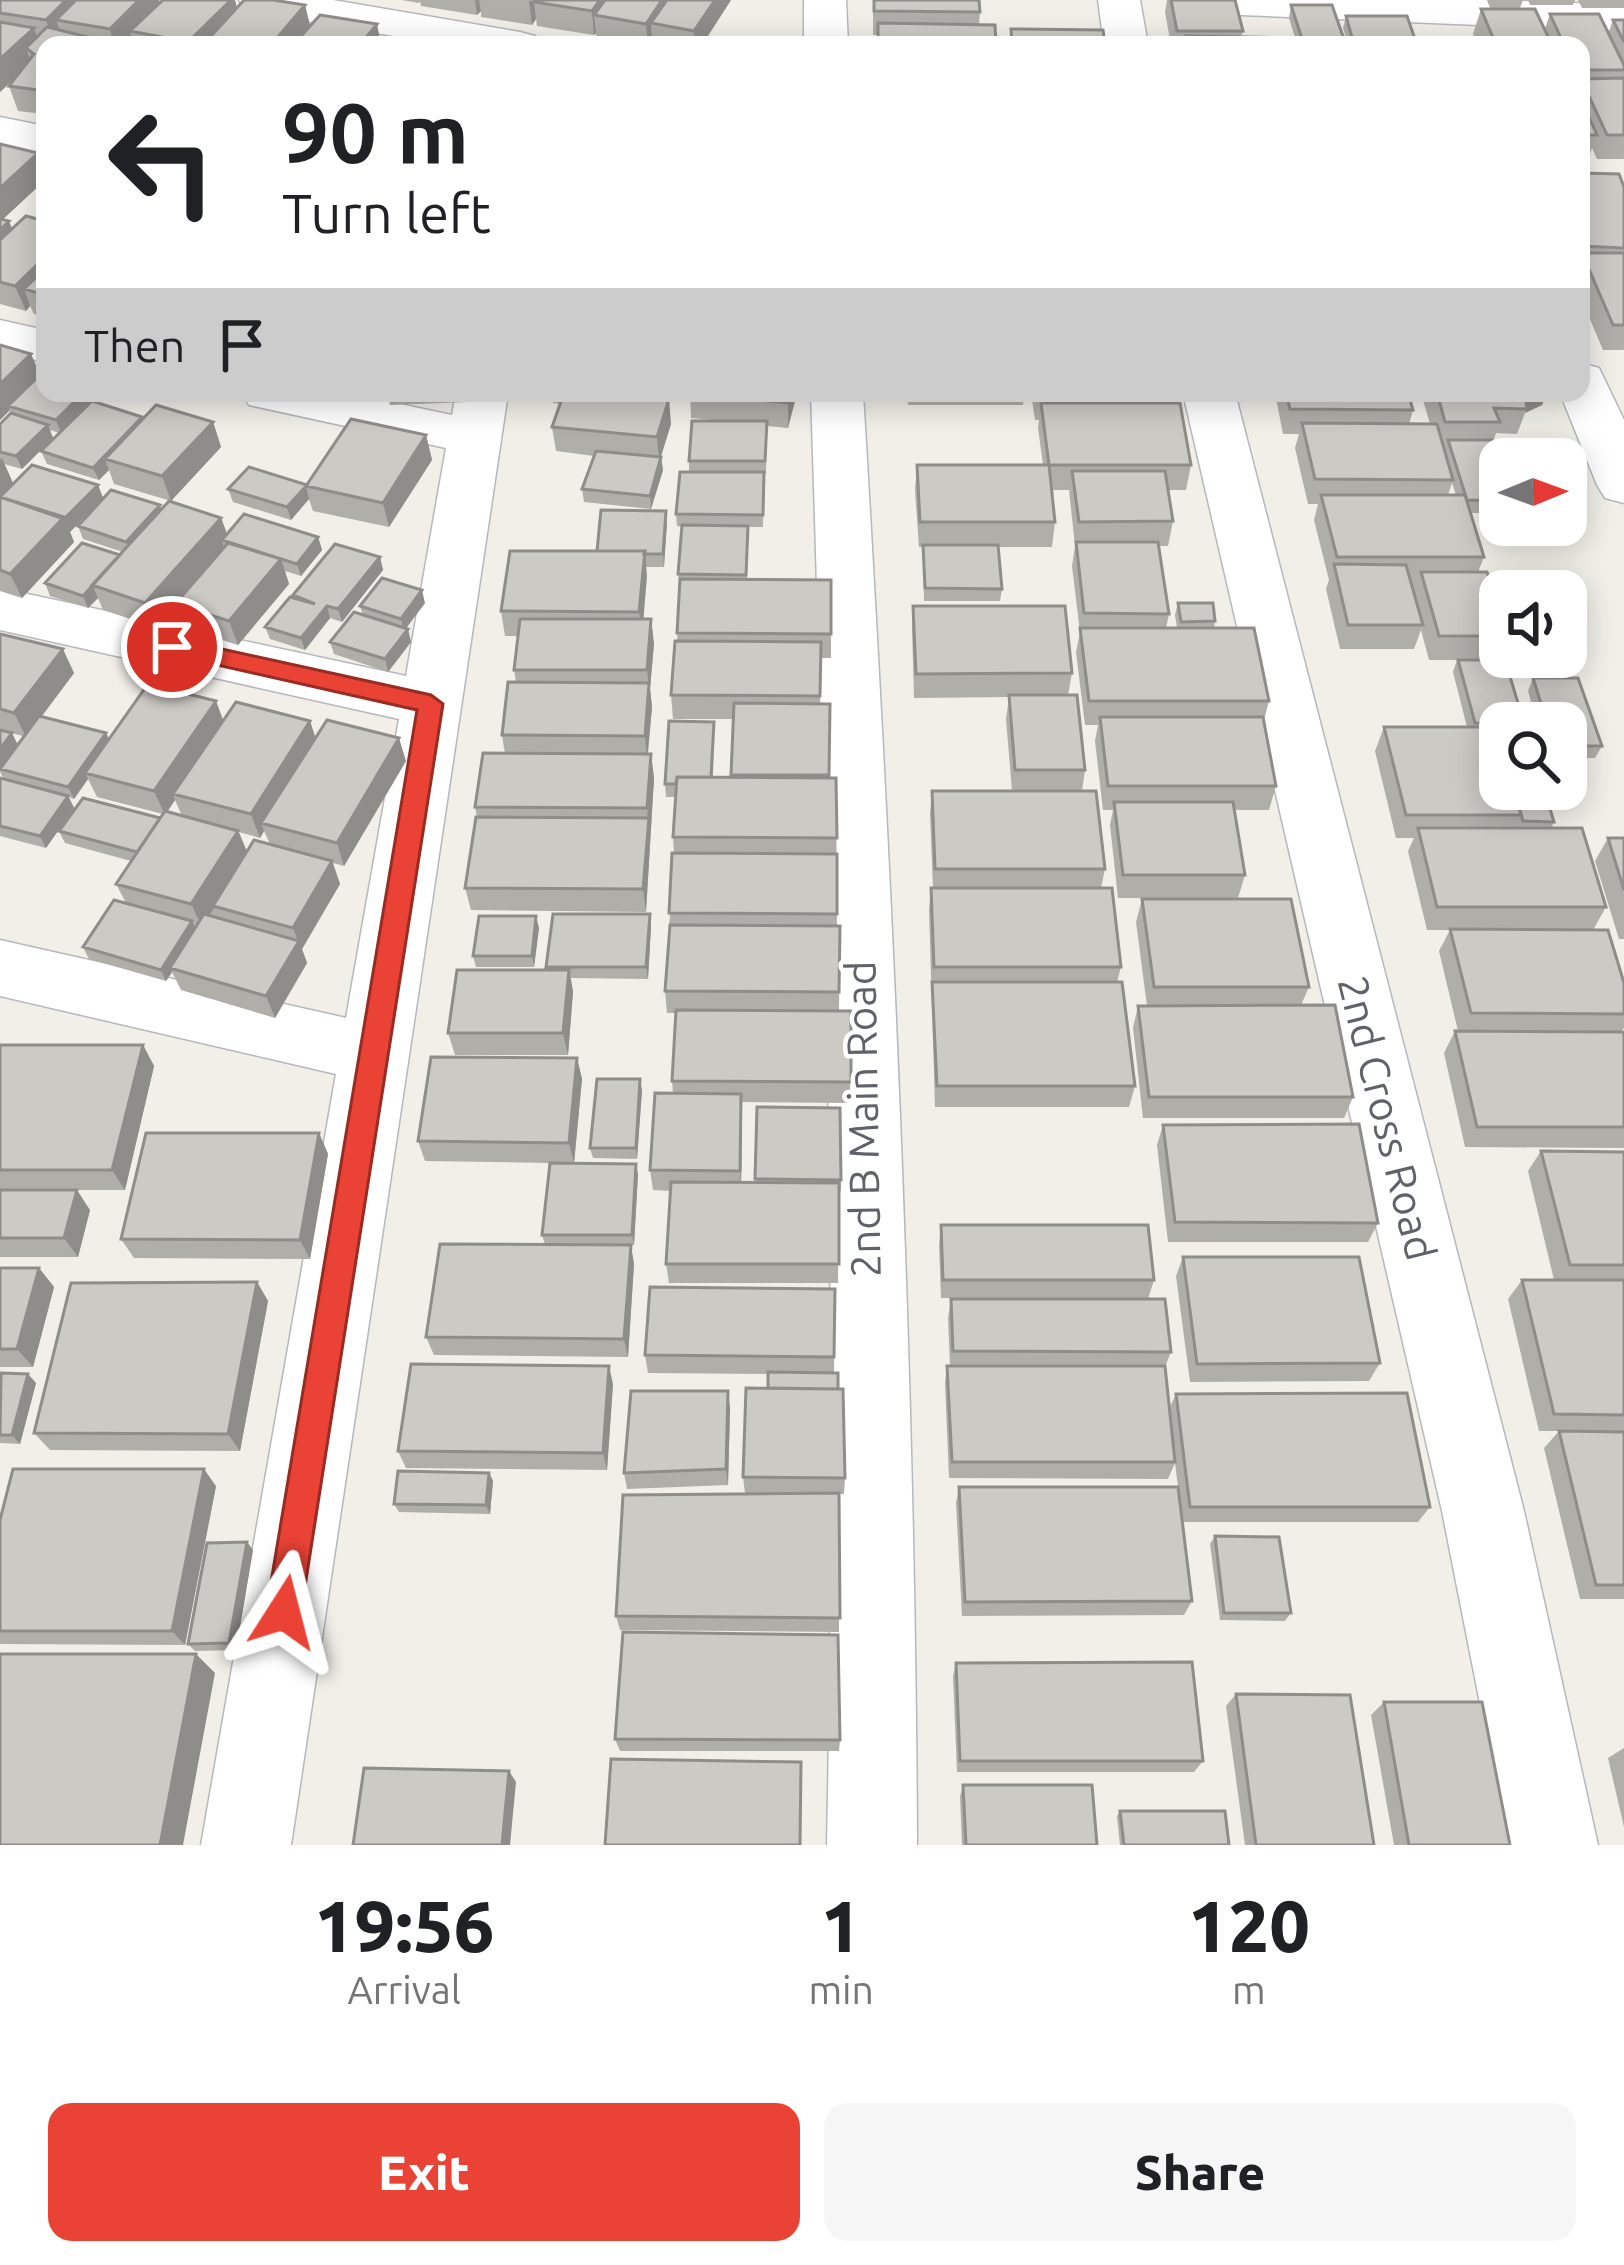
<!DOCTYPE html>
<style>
:root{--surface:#fff;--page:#f6f6f6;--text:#202124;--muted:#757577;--accent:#ea4335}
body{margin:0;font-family:Ubuntu,sans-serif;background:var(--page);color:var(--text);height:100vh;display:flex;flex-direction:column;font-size:45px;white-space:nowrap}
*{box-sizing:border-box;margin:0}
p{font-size:39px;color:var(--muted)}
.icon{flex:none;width:66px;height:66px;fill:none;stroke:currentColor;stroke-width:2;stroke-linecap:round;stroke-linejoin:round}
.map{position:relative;height:1845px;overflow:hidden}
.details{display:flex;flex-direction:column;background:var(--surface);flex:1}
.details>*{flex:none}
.banner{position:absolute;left:36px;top:36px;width:1554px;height:366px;border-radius:24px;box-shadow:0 6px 30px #0003;background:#fff;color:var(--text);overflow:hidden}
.needle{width:78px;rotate:89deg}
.buttons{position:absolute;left:1479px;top:438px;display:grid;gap:24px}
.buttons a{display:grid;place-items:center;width:108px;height:108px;border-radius:24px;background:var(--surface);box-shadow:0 6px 30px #0003;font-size:60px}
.pin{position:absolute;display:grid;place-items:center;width:102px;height:102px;color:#fff;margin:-51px;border:6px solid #fff;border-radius:50%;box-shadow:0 3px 12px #0007}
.me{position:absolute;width:132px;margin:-66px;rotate:9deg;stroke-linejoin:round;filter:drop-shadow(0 0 9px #0008)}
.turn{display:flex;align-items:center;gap:42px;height:252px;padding:0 48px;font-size:54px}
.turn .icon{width:156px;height:156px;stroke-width:2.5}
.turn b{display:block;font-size:84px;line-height:102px}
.then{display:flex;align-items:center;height:114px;padding:0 48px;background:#0003;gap:24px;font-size:45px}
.eta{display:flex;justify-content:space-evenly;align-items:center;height:204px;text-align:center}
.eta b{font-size:72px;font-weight:800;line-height:84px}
.action{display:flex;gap:24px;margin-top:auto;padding:24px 48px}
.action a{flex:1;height:138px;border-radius:24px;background:var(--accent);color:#fff;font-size:48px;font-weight:800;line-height:138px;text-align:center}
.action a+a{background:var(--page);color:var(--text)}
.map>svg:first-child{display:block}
</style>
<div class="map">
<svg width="1624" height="1845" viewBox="0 0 1624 1845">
<rect width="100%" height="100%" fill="#f1efe8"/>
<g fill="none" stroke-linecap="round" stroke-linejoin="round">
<!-- minor casing -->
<g stroke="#b5b8bc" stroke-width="3">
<path id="minor" d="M239,0H333L520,32L535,36L542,45H446L260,13L245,9Z
M804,0H846L848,45H804Z
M1098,0H1140L1148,45H1104Z
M1170,0H1496L1624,5V31L1191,13L1176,9Z
M0,117L45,126V154L0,145Z
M0,320L45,330V362L0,352Z
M1581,363L1599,368L1624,420V503L1605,498L1597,485L1560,393H1581Z
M241,393H347L452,415L456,393H508L291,1845H201L336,1074L0,996V940L346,1018L399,719L0,630V588L406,676L446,448L249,405Z
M811,393H863C892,877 915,1360 917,1845H827C837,1361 827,877 811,393Z
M1183,393H1235L1524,1511L1598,1845H1508L1442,1511Z"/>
</g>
<!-- minor -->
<use href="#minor" fill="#fff" fill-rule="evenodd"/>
</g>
<!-- wall -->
<path fill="#afaea9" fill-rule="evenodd" d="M0,0H159L160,3L237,8L305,5L310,26L381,45H134L132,38L126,45H45V114L18,111L9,86L15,78L0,92Z
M402,0H731L702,45H652V42L650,45H630L597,40L596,33L594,35L537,26L536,19L532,25L481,17V11L477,15L421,6L420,1L419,3Z
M873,0L980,12L979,24L873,35Z
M1167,0H1235L1243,31L1241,37L1295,38L1289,18L1291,5L1346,45H1171L1165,12Z
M1487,0H1523L1520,8H1490Z
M1528,0H1575L1573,5H1530Z
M1578,0H1624V8H1582Z
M1481,9L1545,29L1550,14L1608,34L1613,20H1624V159H1597L1592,148L1588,160H1581V45H1478L1473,34Z
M1346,16L1417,45H1348L1343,28Z
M0,144L45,173V180L2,220L12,229L45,221V317L34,314L30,306L26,311L0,304Z
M1581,173L1623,184L1624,181V350H1603L1581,298Z
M0,345L40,375L98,396L93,401L142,417L143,419L213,422L221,447L171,501L114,484L109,470L99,480L47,464L41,451L59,433L50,430L53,438L22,469L4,464L0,496V424L11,414L10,410L0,420Z
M387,393H468V402L390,405Z
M552,393H659L657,397L671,424L661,457L663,470L651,509L584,502L582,489L594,456L556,451L552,427L560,404L553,403Z
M690,393H797L788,428L767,426L766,474H764L763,527H748L747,580L831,634V658H821L820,704H830L829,778H836L837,926H840L839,1011H851L850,1103L742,1102L741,1183H756L757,1107L841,1180V1191H839L838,1283H669L666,1264L670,1191L653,1190L650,1170L673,1093L672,1081L676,1013H667L665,991L674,853L673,837L675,797H666L665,784L714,722L713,777H731L733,719H673L671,695L677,641L680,587L678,574L682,527L677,526L676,514L689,472V461L721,421L691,418Z
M907,393H1024L1023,405H908Z
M1031,393H1137L1136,403L1191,465L1186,490H1168L1173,521L1168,546H1158L1169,614L1166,628H1177L1175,615L1178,603L1215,621L1214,628L1269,701L1264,720L1276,786L1269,810H1234L1245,875L1238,898H1118L1110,825L1113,810H1103L1095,741L1098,725H1085L1076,652L1080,632L1072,566L1075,546L1069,490H1052L1055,522L1052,547H998L1002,589L1000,601H924L923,547H919L915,490L917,465H1043L1038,428L1039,420H1035Z
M1275,393H1408L1413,410L1409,424H1430L1421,393H1547L1542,405L1525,413L1517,434L1496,433L1493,442L1500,464V513H1471L1484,557L1478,572L1500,636V651L1496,660L1500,723V736H1498L1500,789L1554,822L1551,828L1606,907L1593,930L1624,983V1028L1621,1032H1624V1148L1465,1147L1444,1053L1455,1031H1458L1439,951L1450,930H1427L1408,851L1414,838H1396L1375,751L1384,727H1467L1453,672L1457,660H1429L1421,630L1414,649H1340L1326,589L1329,580L1314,520L1318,504H1308L1295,448L1299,434H1283ZM1452,483L1456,495H1448Z
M426,435L432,460L389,527L313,511L309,499L291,520L233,502L228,489L307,485Z
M98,485L103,498L70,532L74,542L22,598L0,591V497Z
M161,509L221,518L227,534L318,537L322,550L301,576L285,571L289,584L238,645L184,628L175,604L155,627L103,610L98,598L88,608L50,596L45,583L120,555L123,552L83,539L78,526Z
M666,511L664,567H646L643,619H651L654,644L650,688L652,707L648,754H651L654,778L646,912L471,910L465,888L477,817L475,807L505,754L502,735L516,682L514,670L518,636H505L501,611Z
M380,557L383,570L342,622L330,618L305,650L270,639L265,627L294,598L293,595Z
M425,603L406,628L411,642L388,672L334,654L330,642L363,615L360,606Z
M913,606L1072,673L1068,695L1085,770L1082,791L1105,869L1101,888L1121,967L1117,982L1135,1086L1129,1107H935L929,910L931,888H933L930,814L932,791H1012L1006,719L1009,697L914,698L912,630Z
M0,634L74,673L42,716L109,739L223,720L315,737L406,761L344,866L333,863L340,884L302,949L307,963L275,1018L181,990L172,972L166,981L89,959L83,947L126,903L116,884L131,861L65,843L59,831L160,818L163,814L97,797L88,779L74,799L69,797L74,808L46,848L0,836V778L4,779L0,772V730L18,744L23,736L0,730ZM175,800L182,816L167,812ZM264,831L270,844L247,852L239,832L260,838Z
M1533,678L1602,746L1595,758H1566V723H1537L1528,691Z
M1608,838H1624V939H1619L1595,861Z
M1142,899L1309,987L1301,1005L1353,1097L1344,1118H1143L1133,1028L1138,1006H1147L1136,922Z
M650,914L651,926L648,979L571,978L573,992L568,1055H455L448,1033L547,970L546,967Z
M536,916L539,928L534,967H476L473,956Z
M0,1045H143L154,1066L125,1190H22L90,1210L78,1257H0Z
M577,1058L582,1079L574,1163L638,1174L634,1245H594L634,1264L628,1357L434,1355L426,1337L545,1244L542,1235L550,1163L425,1161L418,1141Z
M642,1090L637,1159L593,1158L590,1148Z
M1163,1125L1378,1223L1368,1242H1168L1157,1145Z
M319,1133L328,1154L310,1259L134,1258L121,1239Z
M1541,1151L1624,1152V1599H1580L1544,1448L1559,1431H1582H1539L1508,1299L1522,1280H1554L1528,1171Z
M941,1225L1154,1280L1148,1299L941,1298L939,1245Z
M1183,1257L1380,1363L1369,1381L1190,1382L1176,1276Z
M0,1268H39L54,1287L33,1367H0Z
M257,1282L268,1301L240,1451L50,1450L34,1433Z
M835,1289L834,1373L838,1389L845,1478L844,1494H839V1632L620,1630L616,1616L809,1493H745L743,1477L768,1388V1374L648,1373L645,1355Z
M951,1299L1171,1352L1165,1367L1169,1409L1176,1394L1430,1507L1418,1522H1183L1192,1601L1184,1615L962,1616L956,1503L959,1487H1178L1175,1463L1168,1479L949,1478L945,1383L947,1366H950L948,1318Z
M0,1376L36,1383L20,1444L0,1443Z
M613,1384L607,1470L406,1468L398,1451Z
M730,1408L728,1485L627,1489L624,1473Z
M489,1473L493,1481L490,1514L399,1512L394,1504Z
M216,1486L185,1645L0,1644V1520Z
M1215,1536L1291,1613L1285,1621L1220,1620L1210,1544Z
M253,1550L236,1650L195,1651L188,1644Z
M956,1663L1203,1761L1194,1772H957L953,1676Z
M1236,1694L1374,1845H1245L1226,1706Z
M1384,1702L1510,1845H1394L1371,1715Z
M615,1739L840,1740L839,1751H620Z
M1624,1748V1827L1608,1758Z
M963,1785L1097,1845H962L960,1796Z
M1120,1811L1229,1845H1120L1117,1816Z"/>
<!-- shaded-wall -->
<path fill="#8f8d8a" d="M56,0H81L56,20L62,37L54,44L46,20Z
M139,0H159L162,8L130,31L132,38L126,45H114L110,29Z
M231,0H235L240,21L216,45H189L188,42Z
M475,0H479L481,11L477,15Z
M551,0L534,2L536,19L532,25L529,1Z
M600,0H619L594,15L596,33L594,35L592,11Z
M662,0H680L651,23L652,42L648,45L646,24Z
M715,0H731L702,45H695L694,31Z
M305,5L311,30L297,45H271Z
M377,24L381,45H360Z
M34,28L42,52L34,54L26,48L31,63L0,92V59Z
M38,153L45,173V180L0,222V188Z
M9,221L19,246L0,265V230Z
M45,257V291L24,289L30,306L26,311L15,286Z
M31,354L42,379L8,406L10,410L0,420V384Z
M83,393H97L98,396L61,433L56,420Z
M791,393H797L788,428V403Z
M1525,393H1547L1542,405L1525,413L1527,409H1518Z
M669,399L671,424L659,462L657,437Z
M142,417L147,429L105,459L109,470L99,480L93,468Z
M213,422L221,447L171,501L162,476Z
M48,425L53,438L22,469L16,456Z
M426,435L432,460L389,527L383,503Z
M661,457L663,470L651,509L650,496Z
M2,458L13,483L0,496V460Z
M98,485L103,498L70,532L74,542L22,598L10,574Z
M306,486L309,499L291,520L287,507Z
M160,505L165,518L131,555L126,542Z
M666,511L667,523L664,567L663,554Z
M221,518L230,542L222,540L224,548L155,627L145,603Z
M318,537L322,550L301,576L297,564Z
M645,551L647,576L642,636L639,612Z
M380,557L383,570L342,622L338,609Z
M281,559L289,584L238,645L229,621Z
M92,585L98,598L88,608L83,596Z
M422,590L425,603L404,631L401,619Z
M327,606L330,618L305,650L301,638Z
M651,619L654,644L650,688L652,707L647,760L645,736L649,689L647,670Z
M408,629L411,642L388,672L385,659Z
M63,649L74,673L26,737L14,713Z
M216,701L225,725L173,794L175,800L165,815L154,791Z
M310,721L318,745L261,823L264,831L260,838L251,814Z
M12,733L18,745L0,770V749Z
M106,733L112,745L85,773L88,779L74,799L68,787Z
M399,738L406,761L344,866L337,843Z
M651,754L654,778L646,912L643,889Z
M68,796L74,808L46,848L40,836Z
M238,831L248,854L202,927L191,904Z
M332,861L340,884L302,949L307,963L275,1018L266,996L298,941L293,928Z
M650,914L651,926L648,979L646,967Z
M536,916L539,928L534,967L532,956Z
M192,921L197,932L170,968L172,972L166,981L161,970Z
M569,970L573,992L568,1055L563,1033Z
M143,1045L154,1066L125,1190L112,1170Z
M577,1058L582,1079L574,1163L569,1143Z
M640,1079L642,1090L637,1159L636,1148Z
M741,1094L742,1115L741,1191L740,1171Z
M319,1133L328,1154L310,1259L300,1240Z
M636,1164L638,1174L634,1245L632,1235Z
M77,1190L90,1210L78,1257L64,1238Z
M631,1245L634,1264L628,1357L624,1339Z
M39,1268L54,1287L33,1367L17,1349Z
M257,1282L268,1301L240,1451L228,1434Z
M609,1366L613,1384L607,1470L603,1453Z
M28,1374L36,1383L20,1444L12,1435Z
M728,1391L730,1408L728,1485L726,1469Z
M204,1469L216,1486L185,1645L172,1631Z
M489,1473L493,1481L490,1514L486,1505Z
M247,1542L253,1550L236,1650L229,1643Z
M196,1654L215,1673L183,1845H160Z
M509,1771L516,1782L510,1845H502Z"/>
<!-- building -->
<path fill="#cccac5" stroke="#8f8d8a" stroke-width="3" d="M0,0H62L65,1L46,20L0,13Z
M76,0H139L110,29L56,20Z
M163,0H231L188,42L130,31Z
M244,0H273L305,5L271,45H203Z
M536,0H600L592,11L534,2Z
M605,0H662L646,24L594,15Z
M667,0H715L694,31L651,23Z
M874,0H979L980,12L874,11Z
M1171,0H1235L1243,31H1177Z
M1291,5H1332L1346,45H1304Z
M1481,9H1535L1552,45H1496Z
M1550,14H1599L1624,65V70H1581V45H1564Z
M320,15L377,24L360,45H293Z
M1346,16H1407L1417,45H1354Z
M1613,20H1624V42Z
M0,22L34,28L0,59Z
M878,23L995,25L996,45H878Z
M47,27L112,43L110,45H45V91L9,86L34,54L26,48Z
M1011,29L1103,30L1105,45H1012Z
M1186,36L1303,38L1304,45H1188Z
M388,40L429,45H384Z
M463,41L498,45H461Z
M1624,78V135H1607L1581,79Z
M1581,100L1597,135H1581Z
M0,144L38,153L0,188Z
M1581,173L1619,174L1624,187V248L1581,246Z
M26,216L45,221V257L15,286L0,282V240Z
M0,219L9,221L0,230Z
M1582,253H1624V325H1613Z
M45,269V295L24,289Z
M0,345L31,354L0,384Z
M45,370V393H83L56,420L8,406Z
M564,393H615L669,399L657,437L552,427Z
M690,393H791L788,403Z
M1037,393H1137L1138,395H1038Z
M1286,393H1408L1413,410L1290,409Z
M1437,393H1525L1527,409L1494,408L1500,422H1445Z
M92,401L142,417L93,468L41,451Z
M1041,403H1180L1191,465H1049L1055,522H920L917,465H1049Z
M156,405L213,422L162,476L105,459Z
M11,413L48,425L16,456L0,452V424Z
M351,419L426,435L383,503L306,486Z
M692,421H767L765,461H689Z
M1302,423L1437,424L1453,480L1315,479Z
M1448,440H1492L1500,464V501L1467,500Z
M596,451L661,457L650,496L582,489Z
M32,465L98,485L64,519L0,497Z
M249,467L307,485L287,507L228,489Z
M1072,471H1165L1173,521L1079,522Z
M680,472H764L763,515L676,514Z
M111,490L160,505L126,542L78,526Z
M1321,495H1465L1484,557H1337Z
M0,497L64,517L10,574L0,570Z
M169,501L221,518L145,603L92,585Z
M601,510L666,511L663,554H644L645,551H597Z
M244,514L318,537L297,564L222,540Z
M682,525L748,526L746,575L678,574Z
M1076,542H1158L1169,614L1084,613Z
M82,543L120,555L83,596L45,583Z
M228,543L281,559L229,621L175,604Z
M335,544L380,557L338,609L327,606L301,638L265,627L290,597L315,604L293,595Z
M923,545H998L1002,589L925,588Z
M510,551H645L639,612L501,611Z
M1334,564L1406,565L1423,625H1348Z
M1421,572H1487L1500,615V636H1439Z
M382,578L422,590L401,619L360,606Z
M680,579L831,580V634L677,633Z
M1178,603H1213L1215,621L1181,622Z
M913,606H1065L1072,673L916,674Z
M354,612L408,629L385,659L330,642Z
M520,619H651L647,670H514Z
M1080,628H1254L1269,701H1089Z
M0,634L63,649L14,713L0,709Z
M675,641L821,642L820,696L671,695Z
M1458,660H1505L1524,723H1475Z
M1533,678H1578L1602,746H1566V723H1547Z
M508,682L649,683L645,736L502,735Z
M148,684L216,701L154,791L85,773Z
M1009,695H1077L1085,770H1015Z
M236,702L310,721L251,814L173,794Z
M734,703L830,704L829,775H731Z
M39,716L106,733L68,787L0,769Z
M1100,717H1263L1276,786H1108Z
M327,720L399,738L337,843L261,823Z
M669,721L714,722L711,777H677L676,784H665Z
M1384,727H1496L1500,742V789H1514L1521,815H1406Z
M0,730L12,733L0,749Z
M483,753L651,754L647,808L475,807Z
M677,777L836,778L837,838L673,837Z
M0,778L68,796L40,836L0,826Z
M1514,789H1544L1554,822L1523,821Z
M932,791H1096L1105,869H935Z
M83,798L160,818L137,852L59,831Z
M1114,802H1233L1245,875H1123Z
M165,811L238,831L191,904L116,884Z
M476,817L649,818L643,889L465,888Z
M1418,828H1582L1606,907H1437Z
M1608,838H1624V890Z
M254,840L332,861L293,928L213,906Z
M672,853L837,854V914L669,913Z
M931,888H1112L1121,967H934Z
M1142,899H1291L1309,987H1154Z
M114,900L192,921L161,970L83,947Z
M204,914L299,941L266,996L170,968Z
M553,914H650L646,967H546Z
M479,916H536L532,956H473Z
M670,925L840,926L839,992L665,991Z
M1450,929L1608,930L1624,983V1014L1471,1013Z
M457,970H569L563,1033H448Z
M932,982H1122L1135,1086H937Z
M1335,1005L1353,1097H1149L1138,1006Z
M676,1010L851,1011V1082L672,1081Z
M1455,1031L1624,1032V1127H1477Z
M0,1045H143L112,1170H0Z
M431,1057L577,1058L569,1143L418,1141Z
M597,1079H640L636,1148H590Z
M655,1093L741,1094L740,1171L650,1170Z
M757,1107L840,1108L841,1180L755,1179Z
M1359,1124L1378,1223L1175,1222L1163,1125Z
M146,1133H319L300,1240L121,1239Z
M1541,1151L1624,1152V1265H1570Z
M550,1163L636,1164L632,1235H542Z
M671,1182L839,1183V1264H666Z
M0,1190H77L64,1238H0Z
M941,1225H1148L1154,1280H943Z
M440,1244L631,1245L624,1339L426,1337Z
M1183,1257H1359L1380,1363L1197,1364Z
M0,1268H39L17,1349H0Z
M1522,1280H1624V1415L1554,1414Z
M257,1282L228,1434L34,1433L71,1283Z
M650,1287L835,1289L834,1357L645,1355Z
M951,1299H1165L1171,1352L953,1351Z
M411,1364L609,1366L603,1453L398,1451Z
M947,1366H1165L1175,1462H952Z
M768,1372L838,1373V1389L768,1388Z
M1,1373L28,1374L12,1435H0Z
M746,1388L843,1389L845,1478L743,1477Z
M631,1391H728L726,1469L624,1473Z
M1407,1393L1430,1507H1190L1176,1394Z
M1559,1431L1624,1432V1585H1596Z
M13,1469H204L172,1631H0V1520Z
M398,1471L489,1473L486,1505L394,1504Z
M959,1487H1178L1192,1601L965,1602Z
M839,1493L840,1618L616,1616L623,1495Z
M1215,1536L1279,1537L1291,1613H1224Z
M247,1542L229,1643L188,1644L207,1543Z
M623,1632L838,1635L840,1740L615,1739Z
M0,1654H196L160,1845H0Z
M1192,1662L1203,1761H960L956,1663Z
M1236,1694L1350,1695L1374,1845H1256Z
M1384,1702H1482L1510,1845H1409Z
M611,1759L801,1762L800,1845H605Z
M364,1768L509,1771L502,1845H353Z
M963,1785H1092L1097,1845H966Z
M1120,1811H1225L1229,1845H1124Z"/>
<!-- route -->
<path fill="#ea4335" stroke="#982c22" stroke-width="3" d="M172,638L431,695L443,704L301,1612L296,1624L284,1629L271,1624L266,1612L417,710L164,653L160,647Z"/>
<g text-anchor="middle" stroke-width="9" stroke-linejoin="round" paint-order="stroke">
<!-- street labels -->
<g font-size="42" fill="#5f6368" stroke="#fff">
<text transform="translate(1387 1118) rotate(76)" y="15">2nd Cross Road</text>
<text transform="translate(863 1119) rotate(-91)" y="15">2nd B Main Road</text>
</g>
</g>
</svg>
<div class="buttons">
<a><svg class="needle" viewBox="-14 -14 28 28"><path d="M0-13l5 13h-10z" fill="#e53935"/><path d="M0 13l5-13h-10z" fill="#757577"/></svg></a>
<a><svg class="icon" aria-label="sound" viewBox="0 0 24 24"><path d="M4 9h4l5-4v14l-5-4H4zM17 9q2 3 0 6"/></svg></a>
<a><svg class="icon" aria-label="search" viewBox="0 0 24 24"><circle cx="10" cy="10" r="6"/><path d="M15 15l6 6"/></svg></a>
</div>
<div class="pin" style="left:172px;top:647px;background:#d93025"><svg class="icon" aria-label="arrive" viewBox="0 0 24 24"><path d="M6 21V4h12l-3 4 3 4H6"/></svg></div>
<svg class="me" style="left:284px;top:1612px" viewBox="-20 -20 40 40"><path d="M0-17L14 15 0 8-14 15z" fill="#ea4335" stroke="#fff" stroke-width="4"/></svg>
<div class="banner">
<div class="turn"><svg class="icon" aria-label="left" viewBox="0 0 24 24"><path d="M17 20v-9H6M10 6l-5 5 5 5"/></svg><div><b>90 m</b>Turn left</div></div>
<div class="then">Then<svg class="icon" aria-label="arrive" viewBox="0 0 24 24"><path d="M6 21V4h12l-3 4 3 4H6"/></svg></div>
</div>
</div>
<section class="details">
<div class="eta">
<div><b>19:56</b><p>Arrival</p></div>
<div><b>1</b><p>min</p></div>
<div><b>120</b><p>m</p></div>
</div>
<div class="action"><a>Exit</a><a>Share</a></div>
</section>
